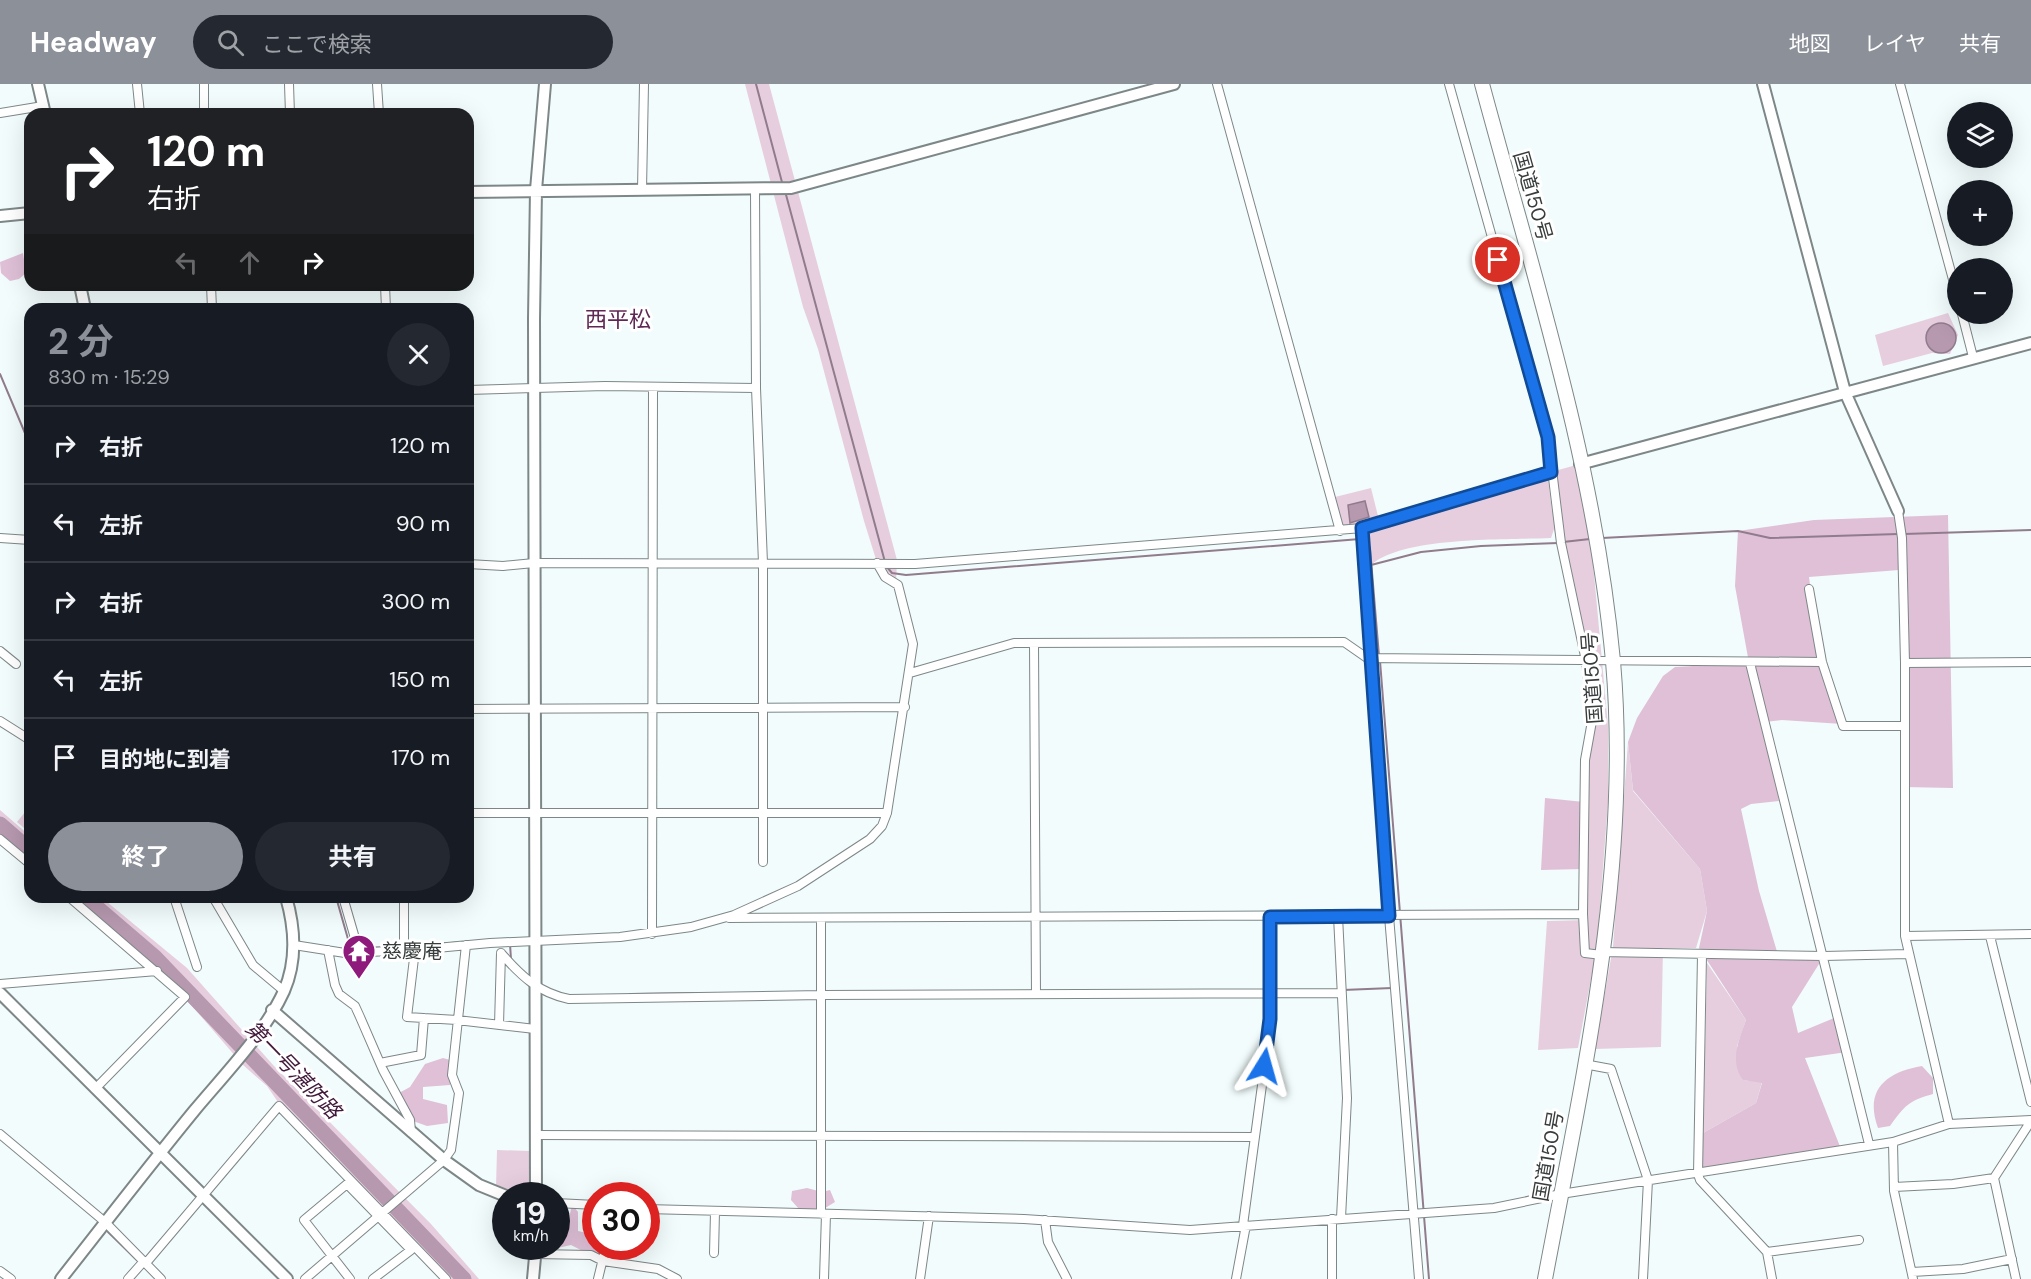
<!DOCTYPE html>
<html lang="ja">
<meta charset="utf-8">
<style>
:root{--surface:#171b24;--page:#242831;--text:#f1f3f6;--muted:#9ea1a6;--line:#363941;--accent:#8c9099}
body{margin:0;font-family:"DM Sans","Noto Sans JP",sans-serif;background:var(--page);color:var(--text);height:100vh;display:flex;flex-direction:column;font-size:22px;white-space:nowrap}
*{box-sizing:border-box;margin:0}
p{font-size:20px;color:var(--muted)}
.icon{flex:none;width:33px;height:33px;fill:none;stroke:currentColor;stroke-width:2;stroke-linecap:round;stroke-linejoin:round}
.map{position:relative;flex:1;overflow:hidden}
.panel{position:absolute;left:24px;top:219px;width:450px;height:600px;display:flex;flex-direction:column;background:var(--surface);border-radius:18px;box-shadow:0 6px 24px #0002}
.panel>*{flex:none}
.hud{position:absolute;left:24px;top:24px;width:450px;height:183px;border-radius:18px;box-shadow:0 6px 24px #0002;background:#202124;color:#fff;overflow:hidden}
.fabs{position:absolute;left:1947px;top:18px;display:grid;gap:12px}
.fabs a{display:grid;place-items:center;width:66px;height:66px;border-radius:50%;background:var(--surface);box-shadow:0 6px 24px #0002;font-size:30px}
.speed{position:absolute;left:492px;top:1098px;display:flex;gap:12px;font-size:30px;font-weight:700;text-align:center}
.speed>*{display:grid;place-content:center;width:78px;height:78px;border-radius:50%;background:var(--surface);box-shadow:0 6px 24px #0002;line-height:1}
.speed small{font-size:15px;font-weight:400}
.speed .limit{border:9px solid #d22;background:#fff;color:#111}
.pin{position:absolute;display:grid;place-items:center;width:51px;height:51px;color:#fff;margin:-26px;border:3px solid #fff;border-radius:50%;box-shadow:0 2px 6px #0007}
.me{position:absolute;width:66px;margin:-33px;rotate:8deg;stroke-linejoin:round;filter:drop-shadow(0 0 4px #0008)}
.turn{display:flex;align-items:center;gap:21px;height:126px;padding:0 24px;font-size:27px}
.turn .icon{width:78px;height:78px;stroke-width:2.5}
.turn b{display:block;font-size:42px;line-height:51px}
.lanes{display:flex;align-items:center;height:57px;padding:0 24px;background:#0003;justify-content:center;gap:30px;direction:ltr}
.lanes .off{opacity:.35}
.round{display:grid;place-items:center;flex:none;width:63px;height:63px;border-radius:32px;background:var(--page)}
.summary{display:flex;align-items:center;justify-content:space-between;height:102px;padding:0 24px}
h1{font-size:36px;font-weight:700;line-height:45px;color:var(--accent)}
.cta{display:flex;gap:12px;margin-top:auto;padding:12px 24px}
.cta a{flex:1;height:69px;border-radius:36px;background:var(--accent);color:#fff;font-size:24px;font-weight:700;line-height:69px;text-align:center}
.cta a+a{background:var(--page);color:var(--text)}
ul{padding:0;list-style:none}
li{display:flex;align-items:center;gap:18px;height:78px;padding:0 24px;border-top:2px solid var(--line)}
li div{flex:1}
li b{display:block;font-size:22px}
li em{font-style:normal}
header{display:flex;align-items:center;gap:36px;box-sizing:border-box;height:84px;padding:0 30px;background:var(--accent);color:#fff}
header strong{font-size:28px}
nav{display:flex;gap:33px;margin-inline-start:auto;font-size:21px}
.search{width:420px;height:54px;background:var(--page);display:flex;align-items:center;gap:15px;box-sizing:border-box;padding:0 21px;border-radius:33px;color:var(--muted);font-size:22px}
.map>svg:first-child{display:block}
</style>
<header>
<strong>Headway</strong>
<div class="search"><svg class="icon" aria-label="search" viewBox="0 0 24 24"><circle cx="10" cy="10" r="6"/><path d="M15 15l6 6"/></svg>ここで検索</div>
<nav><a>地図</a><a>レイヤ</a><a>共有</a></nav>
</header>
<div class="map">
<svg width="2031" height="1195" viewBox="0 0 2031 1195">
<rect width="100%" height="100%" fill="#f2fcfc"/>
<!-- green -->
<path fill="#e6cedf" d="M745,0H769L897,476L896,498L879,485L864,437L818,265L803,223Z
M1948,229L1958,251L1950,270L1932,269L1883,282L1875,251Z
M1580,380L1587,414L1608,642V718L1597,863L1578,964L1538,966L1547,837L1588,836L1584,718L1592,637L1586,577L1554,445L1551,454C1506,456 1403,452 1371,481L1366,446L1548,394L1552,427L1551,388Z
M1371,404L1380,440L1340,447L1331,414Z
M1628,658L1633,707L1700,785L1707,827L1696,864H1663L1661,963L1595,965L1613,863Z
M30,722V749L17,738Z
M0,726L30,752V780L0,755Z
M69,813H101L187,884L274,982L431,1140L479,1195H446L282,1024L267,1002L243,981L180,908Z
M1707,879L1746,936L1737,962L1743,996L1762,998L1756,1019L1703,1049Z
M497,1066L530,1067L531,1109L496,1103Z"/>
<!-- forest -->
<path fill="#dfc0d7" d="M23,169L26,189L19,195L10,197L1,189L0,178Z
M1948,431L1953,704L1904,703L1899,486L1809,493L1819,568L1842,640L1782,636L1765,638L1779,717L1751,720L1741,725L1759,807L1778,871L1824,872L1792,923L1798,949L1839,932L1847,968L1805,974L1841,1065L1703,1085V1049L1756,1019L1762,999L1743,996C1729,977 1739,956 1746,936L1699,864L1707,827L1700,785L1633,706L1628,658L1637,634L1663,592L1675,583L1749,579L1735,502L1738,447L1814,436Z
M1545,714L1584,718L1583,785L1541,786Z
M443,974L450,976V1001L423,1003V1015L447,1021L448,1039L427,1042L413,1037L399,1009L410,1003L425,980Z
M1922,982L1933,994V1010C1910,1016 1904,1022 1890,1042L1878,1044C1864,1006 1886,988 1922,982Z
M807,1104L822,1108L830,1106L835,1118L817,1129L799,1125L791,1116L792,1107Z
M572,1120L578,1128V1147L595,1151L596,1162L604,1163L600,1176L571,1161L553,1165L552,1163L556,1162L557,1153L566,1150Z"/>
<!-- water -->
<path fill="#b698af" stroke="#907c8c" stroke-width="1.5" d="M1926 254a15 15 0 1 1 30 0a15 15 0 1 1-30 0Z
M1365,417L1369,433L1350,439L1348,421Z"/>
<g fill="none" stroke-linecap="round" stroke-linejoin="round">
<!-- stream -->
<path stroke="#907c8c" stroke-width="2" d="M756,0L783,102
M785,107L885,478
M0,290L30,361
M1904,450L2031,446
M1602,454L1738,447L1770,454L1898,450
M1365,456L1370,464L1379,572
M1563,458L1590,455
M1371,481L1421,468L1481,462L1558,459
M887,483L892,489L906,491L1360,455
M1380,577L1429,1195
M336,813L350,862L356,863
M510,860L511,875
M406,862L510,855
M361,864L400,863
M1343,906L1392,904
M630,910L702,909
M108,1148L140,1179"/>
<!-- river -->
<path stroke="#b698af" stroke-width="15" d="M0,740L30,766
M85,813L155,873L464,1195"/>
<!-- street casing -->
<g stroke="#7e8787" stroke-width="10">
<path id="street" d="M137,0L140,30
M204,0V30
M289,0L290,30
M377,0L379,30
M1217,0L1340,447
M1449,0L1548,353L1561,459L1586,577L1592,637L1585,676L1583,830L1585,869L1602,871
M1900,0L1958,214
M0,29L43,22
M755,105L756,304L763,479V778
M642,106L644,0
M211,201L212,225
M385,201L386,225
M1962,230L1973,273
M468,306L605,302L756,304
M1898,427L1902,454L1905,579V852L1949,1040
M1362,444L1551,388
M0,454L30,456
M468,480L503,482L534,479L915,480L1362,444L1389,832L1419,1195
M1809,505L1822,578L1843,642H1903
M1034,559L1036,910
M0,567L16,580
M1750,579L1869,1060
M1905,579L2031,578
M910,589L1014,559L1344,558L1367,574L1822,578
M468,625L905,623
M0,637L30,656
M468,729H887
M0,755L30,780
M69,813L185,913L95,1005
M174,813L197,883
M213,813L253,881L284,907
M343,813L359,868
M404,813V866
M1338,832L1347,1014L1341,1134
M729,834L1583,830
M821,834V1130
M652,850L653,303
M1905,852L2031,850
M1990,852L2031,1018
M294,861L345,869L415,866L490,859L620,853L691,843L734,831L798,802L870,755L882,742L887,729L913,560L898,501L885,493L877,479
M328,866L335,901L339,910L355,922L360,933L383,986L410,1036L411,1048
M415,866L407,933L457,936L535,945
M1602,868L1824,872L1908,870
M501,869C521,892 539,909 569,915L822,911L1341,909
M1702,871L1698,1090L1700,1096L1767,1168L1772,1195
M0,900L157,887
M499,941L501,869
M380,979L421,971L424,934
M1584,980L1611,985L1648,1096L1643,1195
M0,1050L105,1138L161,1195
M536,1051L1255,1053
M1893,1058L1894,1107L1913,1195
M1894,1103L1953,1100L1994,1094
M556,1119L596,1121
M646,1125L1024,1135L1190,1146L1494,1124L1561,1110L1893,1058L1949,1040L2031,1036
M1332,1135V1195
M1045,1136L1048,1158L1067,1195
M1243,1141L1271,935L1270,833
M1767,1168L1859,1156
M714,1169L715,1128
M535,1170L591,1171L603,1177L658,1185L677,1195
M146,1179L279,1022L446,1195
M0,1187L11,1195
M1912,1188L1963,1185L2012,1175
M128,1195L144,1177
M305,1195L444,1076L451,1066L459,1009L452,991L466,861
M350,1195L304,1136L347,1100L411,1166L373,1195
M598,1195L606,1162
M824,1195L826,1130
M920,1195L929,1132
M1236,1195L1246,1141
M2016,1195L1994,1094L2031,1037"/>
</g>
<!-- secondary casing -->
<g stroke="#7e8787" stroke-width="14">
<path id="secondary" d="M38,0L45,30
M1763,0L1845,308L1898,427
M468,108L791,104L1174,0
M0,132L30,129
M80,201L85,225
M1580,380L2031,259
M0,909L287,1195
M272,926L444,1076L479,1101L506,1112
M536,1112L534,235L536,106L545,0
M61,1195C105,1139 149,1082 194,1027C224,991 265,949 284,907C297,877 295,844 286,813
M533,1195L536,1162"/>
</g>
<!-- highway casing -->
<g stroke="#7e8787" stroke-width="16">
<path id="highway" d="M1482,0C1533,190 1595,381 1613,577C1631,784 1583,993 1545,1195"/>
</g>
<!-- street -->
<use href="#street" stroke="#fff" stroke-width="8"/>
<!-- secondary -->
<use href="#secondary" stroke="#fff" stroke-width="10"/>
<!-- highway -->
<use href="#highway" stroke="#fff" stroke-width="14"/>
</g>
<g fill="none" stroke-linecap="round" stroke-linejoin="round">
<!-- route casing -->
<g stroke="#114b97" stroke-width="15">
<path id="route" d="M1264,982L1270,935V833L1389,832L1362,444L1551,388L1548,353L1498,176"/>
</g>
<!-- route -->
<use href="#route" stroke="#1a73e8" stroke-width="10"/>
</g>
<!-- icons -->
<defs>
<g id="temple-pin" transform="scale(1.725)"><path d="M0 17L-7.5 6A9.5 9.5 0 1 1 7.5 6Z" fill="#8e1b7c" stroke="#fff"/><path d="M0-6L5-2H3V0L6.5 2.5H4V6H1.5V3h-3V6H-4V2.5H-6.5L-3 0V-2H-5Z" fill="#fff"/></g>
</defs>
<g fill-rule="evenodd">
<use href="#temple-pin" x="359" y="867"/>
</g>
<g text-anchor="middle" stroke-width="6" stroke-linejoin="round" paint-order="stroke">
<!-- street labels -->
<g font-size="20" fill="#383c3c" stroke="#fff">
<text transform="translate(1533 112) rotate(74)" y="7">国道150号</text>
<text transform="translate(1592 594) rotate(-94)" y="7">国道150号</text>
<text transform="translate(1548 1072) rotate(-80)" y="7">国道150号</text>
</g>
<!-- poi labels -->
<g font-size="20" fill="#383c3c" stroke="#fff" text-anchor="start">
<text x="382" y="874">慈慶庵</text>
</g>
<!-- water labels -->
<g font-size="21" font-style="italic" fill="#411939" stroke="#fff">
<text transform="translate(293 986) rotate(46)" y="7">第一号湛防路</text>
</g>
<!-- quarter labels -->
<g font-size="22" fill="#5f2854" stroke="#fff">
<text x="618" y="243">西平松</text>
</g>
</g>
</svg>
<div class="fabs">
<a><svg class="icon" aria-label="layers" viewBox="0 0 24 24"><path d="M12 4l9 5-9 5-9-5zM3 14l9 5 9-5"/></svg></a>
<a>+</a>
<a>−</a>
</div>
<div class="speed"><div>19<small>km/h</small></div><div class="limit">30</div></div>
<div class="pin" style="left:1498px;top:176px;background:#d93025"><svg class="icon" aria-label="arrive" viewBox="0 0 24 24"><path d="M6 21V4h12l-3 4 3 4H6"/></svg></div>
<svg class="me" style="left:1264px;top:982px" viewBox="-20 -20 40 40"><path d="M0-17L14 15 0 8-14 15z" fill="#1a73e8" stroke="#fff" stroke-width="4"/></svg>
<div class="hud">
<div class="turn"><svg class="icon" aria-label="right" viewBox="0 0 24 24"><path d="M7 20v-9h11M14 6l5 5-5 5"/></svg><div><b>120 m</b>右折</div></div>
<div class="lanes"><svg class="icon off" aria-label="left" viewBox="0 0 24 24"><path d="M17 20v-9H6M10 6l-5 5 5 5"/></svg><svg class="icon off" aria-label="ahead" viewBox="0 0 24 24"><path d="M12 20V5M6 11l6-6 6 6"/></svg><svg class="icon" aria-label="right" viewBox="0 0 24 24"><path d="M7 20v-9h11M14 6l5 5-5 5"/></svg></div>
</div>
<section class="panel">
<div class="summary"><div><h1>2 分</h1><p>830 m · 15:29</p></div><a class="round"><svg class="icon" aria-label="close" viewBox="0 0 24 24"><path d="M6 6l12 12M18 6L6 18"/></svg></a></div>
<ul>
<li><svg class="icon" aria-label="right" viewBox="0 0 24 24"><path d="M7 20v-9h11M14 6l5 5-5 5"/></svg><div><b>右折</b></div><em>120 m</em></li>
<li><svg class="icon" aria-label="left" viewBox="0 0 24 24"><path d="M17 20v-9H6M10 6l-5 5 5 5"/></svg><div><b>左折</b></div><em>90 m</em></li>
<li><svg class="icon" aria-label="right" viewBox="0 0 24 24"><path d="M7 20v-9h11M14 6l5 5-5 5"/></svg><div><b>右折</b></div><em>300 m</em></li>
<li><svg class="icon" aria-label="left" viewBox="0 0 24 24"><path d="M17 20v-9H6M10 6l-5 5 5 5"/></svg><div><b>左折</b></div><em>150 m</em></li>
<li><svg class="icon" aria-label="arrive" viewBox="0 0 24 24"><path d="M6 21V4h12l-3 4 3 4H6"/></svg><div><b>目的地に到着</b></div><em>170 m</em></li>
</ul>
<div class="cta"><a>終了</a><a>共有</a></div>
</section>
</div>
